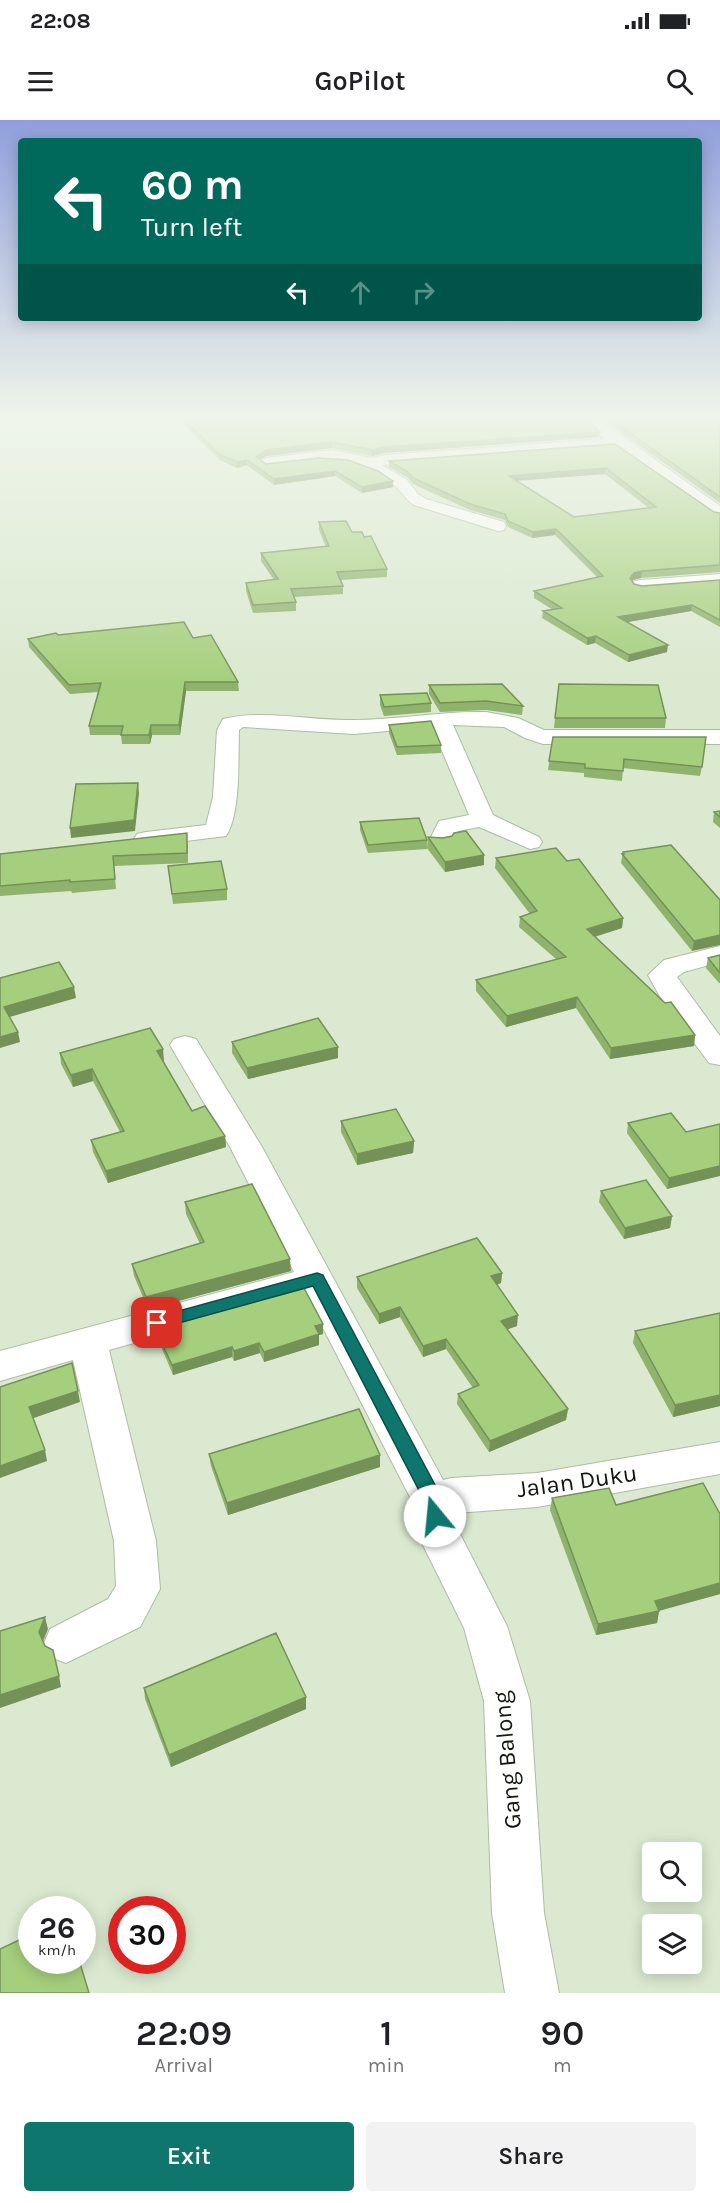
<!DOCTYPE html>
<style>
:root{--surface:#fff;--page:#f2f2f2;--text:#202124;--muted:#757577;--accent:#0f766e}
body{margin:0;font-family:Karla,sans-serif;background:var(--page);color:var(--text);height:100vh;display:flex;flex-direction:column;font-size:22px;white-space:nowrap}
*{box-sizing:border-box;margin:0}
p{font-size:20px;color:var(--muted)}
.icon{flex:none;width:33px;height:33px;fill:none;stroke:currentColor;stroke-width:2;stroke-linecap:round;stroke-linejoin:round}
.map{position:relative;height:1873px;overflow:hidden}
.panel{display:flex;flex-direction:column;background:var(--surface);flex:1}
.panel>*{flex:none}
.guide{position:absolute;left:18px;top:18px;width:684px;height:183px;border-radius:6px;box-shadow:0 3px 15px #0003;background:#00695c;color:#fff;overflow:hidden}
.tools{position:absolute;left:642px;top:1722px;display:grid;gap:12px}
.tools a{display:grid;place-items:center;width:60px;height:60px;border-radius:6px;background:var(--surface);box-shadow:0 3px 15px #0003;font-size:30px}
.speed{position:absolute;left:18px;top:1776px;display:flex;gap:12px;font-size:30px;font-weight:700;text-align:center}
.speed>*{display:grid;place-content:center;width:78px;height:78px;border-radius:50%;background:var(--surface);box-shadow:0 3px 15px #0003;line-height:1}
.speed small{font-size:15px;font-weight:400}
.speed .limit{border:9px solid #d22;background:#fff;color:#111}
.pin{position:absolute;display:grid;place-items:center;width:51px;height:51px;color:#fff;margin:-26px;border-radius:12px;box-shadow:0 3px 9px #0006}
.me{position:absolute;width:66px;margin:-33px;rotate:343deg;stroke-linejoin:round;filter:drop-shadow(0 0 4px #0008)}
.turn{display:flex;align-items:center;gap:21px;height:126px;padding:0 24px;font-size:27px}
.turn .icon{width:78px;height:78px;stroke-width:2.5}
.turn b{display:block;font-size:42px;line-height:51px}
.lanes{display:flex;align-items:center;height:57px;padding:0 24px;background:#0003;justify-content:center;gap:30px;direction:ltr}
.lanes .off{opacity:.35}
.eta{display:flex;justify-content:space-evenly;align-items:center;height:102px;text-align:center}
.eta b{font-size:36px;font-weight:600;line-height:42px}
.cta{display:flex;gap:12px;margin-top:auto;padding:12px 24px}
.cta a{flex:1;height:69px;border-radius:6px;background:var(--accent);color:#fff;font-size:24px;font-weight:600;line-height:69px;text-align:center}
.cta a+a{background:var(--page);color:var(--text)}
.status{display:flex;justify-content:space-between;align-items:center;height:42px;padding:0 30px;background:var(--surface);direction:ltr}
.status svg{height:16px;fill:currentColor}
header{display:flex;justify-content:space-between;align-items:center;height:78px;padding:0 24px;background:var(--surface);font-size:27px;font-weight:600}
.map>svg:first-child{display:block}
</style>
<div class="status"><b>22:08</b><svg viewBox="0 0 49 12"><path d="M0 12V9h3v3zM5 12V6h3v6zM10 12V3h3v9zM15 12V0h3v12zM26 1h20v11H26zM47 4h2v5h-2z"/></svg></div>
<header><svg class="icon" aria-label="menu" viewBox="0 0 24 24"><path d="M4 6h16M4 12h16M4 18h16"/></svg>GoPilot<svg class="icon" aria-label="search" viewBox="0 0 24 24"><circle cx="10" cy="10" r="6"/><path d="M15 15l6 6"/></svg></header>
<div class="map">
<svg width="720" height="1873" viewBox="0 0 720 1873">
<rect width="100%" height="100%" fill="#dbe9d0"/>
<g fill="none" stroke-linecap="round" stroke-linejoin="round">
<!-- minor casing -->
<g stroke="#afbca4" stroke-width="2">
<path id="minor" d="M581,298H597L720,386V398L714,396L615,327L382,345L407,360L418,374L426,379L504,402L506,406L504,410L498,411L414,385C406,380 402,372 395,366C353,331 316,341 266,348L258,343L266,338L332,330L372,338L384,335L605,319Z
M720,454V464L641,470L635,469L632,465L635,461L641,460Z
M486,592L518,598L544,610H720V624H543L525,618L504,607L453,605L493,695L539,717L542,722L539,727L530,729L479,707L458,711L451,724L442,726L433,724L430,719L439,701L469,695L432,607L354,614L243,607L239,610C238,638 241,694 226,716L146,726L137,724L134,719L137,714L146,712L206,705L213,677L217,610L223,599C265,589 310,601 352,600C397,600 441,591 486,592Z
M720,826V842L684,852L677,857L720,916V945L709,943L659,875L648,855L664,840Z
M185,916L196,919L262,1027L443,1360L451,1358L537,1353L720,1322V1354L537,1387L456,1393L457,1408L507,1506L530,1581L544,1793L559,1873H505L492,1793L484,1581L464,1508L415,1409L414,1385L306,1175L109,1230L156,1421L160,1469L140,1507L66,1543L50,1537L44,1523L50,1509L108,1479L116,1466L114,1421L73,1240L0,1261V1231L294,1152L230,1027L170,925L174,919Z"/>
</g>
<!-- minor -->
<use href="#minor" fill="#fff" fill-rule="evenodd"/>
</g>
<!-- wall -->
<path fill="#8fb26c" fill-rule="evenodd" d="M601,298H715L720,302V383Z
M185,300L600,312L599,317L384,333L372,336L332,328L266,336L260,340L266,344L318,338L393,367L362,373L335,356L274,365L247,345L237,348L220,340L185,306Z
M615,324L714,392L720,393V452L641,458L633,460L632,461L634,464L642,466L720,460V507L691,491L627,502L667,532L628,542L595,523L587,525L542,498L543,491L553,490L534,478V471L598,458L555,415L532,418L508,407L505,400L470,390L413,364L408,358L389,347V341ZM605,354L649,388L574,397L517,361Z
M319,402L364,417L387,449V457L341,460L343,466V474L294,477L296,482V491L253,493L246,471V463L274,460L261,441V433L326,427L319,410Z
M58,515L193,518L238,562L239,571H186L180,615H152L150,624H122L121,615H90L89,606L99,572L70,574L29,527L28,519Z
M559,564L666,598L665,608H554Z
M429,565L523,586L522,595L486,590L440,592L429,574Z
M380,575L431,583V592L384,596L380,585Z
M389,605L441,625V633L397,635L389,613Z
M553,617L702,647L700,656L623,648L622,661L584,657V653L548,650Z
M720,691V708L713,702L714,692Z
M360,702L427,720V729L368,733L360,710Z
M428,717L484,745L445,752L427,728Z
M188,723V743L114,746L116,769L72,773L71,771L0,776V734Z
M623,732L720,780L692,831L621,743Z
M496,738L567,741L623,798L622,808L595,817L695,915L694,926L610,939L576,888L506,907L476,871V860L556,839L519,807L520,797L530,794L495,748Z
M168,746L227,769V780L173,784Z
M720,835V863H719L706,848L708,838Z
M232,922L338,927V938L248,959L232,933Z
M60,933L164,941H162L192,991L225,1016L226,1027L108,1063L93,1032L91,1020L120,1012L93,961L73,967L61,944Z
M341,1001L414,1021L413,1033L357,1045L341,1012Z
M628,1003L686,1012L667,1069L627,1013Z
M601,1071L672,1096L670,1108L624,1119L599,1082Z
M185,1082L291,1151L148,1189L134,1156L132,1144L200,1124L186,1094Z
M502,1153L501,1163L497,1165L517,1206L507,1209L568,1289L566,1300L489,1332L457,1284L458,1274L473,1268L446,1229L423,1237L400,1197L379,1204L357,1168V1157Z
M720,1193V1286L673,1297L633,1223L635,1211Z
M323,1204V1214L319,1215V1225L264,1242L260,1233L234,1241L232,1237L173,1255L162,1229L159,1208Z
M209,1334L380,1335V1347L228,1395L211,1346Z
M552,1378L616,1385L720,1474L659,1491L657,1503L596,1515L550,1390Z
M144,1568L306,1577V1589L171,1647L145,1579Z"/>
<!-- shaded-wall -->
<path fill="#749158" d="M600,312L599,317L384,333L372,336V330L384,327Z
M332,322V328L266,336L256,342V337L266,330Z
M247,340V345L237,348V342Z
M606,348L605,354L509,361V356Z
M335,351V356L274,365V359Z
M393,361V367L362,373V367Z
M556,409L555,415L532,418L533,412Z
M642,451L641,458L633,460L630,465V458L634,453Z
M692,485L691,491L617,504L618,497Z
M596,516L595,523L587,525V518Z
M668,525L667,532L628,542L629,535Z
M185,562L186,571L180,615L179,605Z
M151,605L152,615L150,624L149,615Z
M138,663L139,673L135,711L71,718L70,708Z
M484,735V745L445,752V742Z
M623,798L622,808L586,819L587,809Z
M720,815V825L692,831L694,821Z
M74,867L76,878L6,898L4,887Z
M577,877L576,888L506,907L507,896Z
M18,912L20,922L0,928V917Z
M695,915L694,926L610,939L611,928Z
M338,927V938L248,959L247,948Z
M163,929L164,941L158,943L157,931Z
M92,949L93,961L73,967L71,955Z
M225,1016L226,1027L108,1063L106,1051Z
M414,1021L413,1033L357,1045V1034Z
M720,1046V1056L667,1069L669,1058Z
M672,1096L670,1108L624,1119L625,1108Z
M290,1139L291,1151L148,1189L146,1177Z
M502,1153L501,1163L490,1167L491,1156Z
M400,1187V1197L379,1204V1194Z
M518,1195L517,1206L500,1212L501,1201Z
M323,1204V1214L319,1215V1225L264,1242V1232L315,1206Z
M446,1219V1229L423,1237V1226Z
M259,1223L260,1233L234,1241V1231Z
M232,1227V1237L173,1255L172,1245Z
M78,1271L80,1282L31,1299L29,1287Z
M720,1275V1286L673,1297L675,1285Z
M568,1289L566,1300L489,1332L490,1321Z
M45,1330L47,1341L0,1358V1346Z
M380,1335V1347L228,1395L227,1383Z
M720,1463V1474L654,1492L659,1491L657,1503L596,1515L598,1504L655,1481Z
M45,1497L48,1509L42,1524L39,1512Z
M59,1556L61,1567L0,1588V1575Z
M306,1577V1589L171,1647L169,1635Z"/>
<!-- building -->
<path fill="#a6cf7d" stroke="#749158" stroke-width="1.5" fill-rule="evenodd" d="M208,298H585L600,312L384,327L372,330L332,322L266,330L256,337L266,344L318,338L348,340L378,351L393,361L362,367L335,351L274,359L247,340L237,342L219,334L185,300Z
M609,298H715L720,302V377Z
M615,324L714,392L720,393V445L642,451L634,453L630,458L634,464L642,466L720,460V500L692,485L618,497L668,525L629,535L596,516L587,518L543,491L562,488L534,471L603,456L556,409L533,412L508,401L505,394L470,384L413,358L408,352L389,341ZM606,348L656,387L574,397L509,356Z
M346,401L352,412H362L364,417L371,416L387,449L337,452L343,466L291,469L296,482L253,485L246,463L278,459L261,433L329,426L319,402Z
M184,502L193,518L211,515L238,562H185L179,605H151L149,615H121L123,606H89L101,563L69,565L28,519L56,513L58,515Z
M502,564L523,586L486,581L440,583L429,565Z
M559,564L658,565L666,598H555Z
M427,573L431,583L384,587L380,575Z
M431,601L441,625L397,627L389,605Z
M553,617H706L702,647L624,639L623,651L585,648V644L549,641Z
M138,663L134,700L70,708L76,664Z
M720,691V697L714,692Z
M419,698L427,720L368,725L360,702Z
M466,711L484,735L445,742L428,717L443,718L452,716L454,713Z
M187,713V733L113,736L115,759L70,762V760L0,766V734Z
M671,725L720,780V815L694,821L622,734H624L623,732Z
M556,728L567,741L579,739L623,798L587,809L665,883L671,882L695,915L611,928L577,877L507,896L476,860L566,837L520,797L537,791L496,738Z
M221,741L227,769L172,774L168,746Z
M720,835V853L708,838Z
M59,842L74,867L4,887L18,912L0,917V858Z
M318,898L338,927L247,948L232,922Z
M150,908L163,929L157,931L192,991L205,986L225,1016L106,1051L91,1020L124,1011L92,949L71,955L60,933Z
M396,989L414,1021L357,1034L341,1001Z
M671,993L686,1012L720,1004V1046L669,1058L628,1003Z
M646,1060L672,1096L625,1108L601,1071Z
M252,1064L290,1139L146,1177L132,1144L204,1122L185,1082Z
M477,1118L502,1153L491,1156L518,1195L501,1201L568,1289L490,1321L458,1274L479,1265L446,1219L423,1226L400,1187L379,1194L357,1157Z
M304,1168L323,1204L315,1206L319,1214L264,1232L259,1223L234,1231L232,1227L172,1245L160,1219L164,1218L159,1208Z
M720,1193V1275L675,1285L635,1211Z
M72,1243L78,1271L29,1287L45,1330L0,1346V1267Z
M359,1289L380,1335L227,1383L209,1334Z
M703,1363L720,1394V1463L655,1481L659,1491L598,1504L552,1378L609,1368L616,1385Z
M45,1497L39,1512L45,1526L53,1530L59,1556L0,1575V1511Z
M276,1513L306,1577L169,1635L144,1568Z
M32,1814V1840H79L89,1873H0V1829Z"/>
<!-- sky -->
<linearGradient id="sky" x2="0" y2="1"><stop stop-color="#909fdc"/><stop offset="0.53" stop-color="#eff5ea"/><stop offset="1" stop-color="#eff5ea" stop-opacity="0"/></linearGradient>
<rect width="720" height="560" fill="url(#sky)"/>
<!-- route -->
<path fill="#0f766e" stroke="#0a4d48" stroke-width="1.5" d="M317,1153L323,1155L325,1159L442,1378L445,1396L442,1402L435,1404L429,1402L426,1384L313,1166L157,1209L151,1208L148,1203L151,1199L157,1197Z"/>
<g text-anchor="middle" stroke-width="4.5" stroke-linejoin="round" paint-order="stroke">
<!-- near-street labels -->
<g font-size="24" fill="#13180f" stroke="#fff">
<text transform="translate(577 1361) rotate(-8)" y="8">Jalan Duku</text>
<text transform="translate(507 1640) rotate(-95)" y="8">Gang Balong</text>
</g>
</g>
</svg>
<div class="tools">
<a><svg class="icon" aria-label="search" viewBox="0 0 24 24"><circle cx="10" cy="10" r="6"/><path d="M15 15l6 6"/></svg></a>
<a><svg class="icon" aria-label="layers" viewBox="0 0 24 24"><path d="M12 4l9 5-9 5-9-5zM3 14l9 5 9-5"/></svg></a>
</div>
<div class="speed"><div>26<small>km/h</small></div><div class="limit">30</div></div>
<div class="pin" style="left:157px;top:1203px;background:#d93025"><svg class="icon" aria-label="arrive" viewBox="0 0 24 24"><path d="M6 21V4h12l-3 4 3 4H6"/></svg></div>
<svg class="me" style="left:435px;top:1396px" viewBox="-20 -20 40 40"><circle r="19" fill="#fff"/><path d="M0-13L10 11 0 6-10 11z" fill="#0f766e"/></svg>
<div class="guide">
<div class="turn"><svg class="icon" aria-label="left" viewBox="0 0 24 24"><path d="M17 20v-9H6M10 6l-5 5 5 5"/></svg><div><b>60 m</b>Turn left</div></div>
<div class="lanes"><svg class="icon" aria-label="left" viewBox="0 0 24 24"><path d="M17 20v-9H6M10 6l-5 5 5 5"/></svg><svg class="icon off" aria-label="ahead" viewBox="0 0 24 24"><path d="M12 20V5M6 11l6-6 6 6"/></svg><svg class="icon off" aria-label="right" viewBox="0 0 24 24"><path d="M7 20v-9h11M14 6l5 5-5 5"/></svg></div>
</div>
</div>
<section class="panel">
<div class="eta">
<div><b>22:09</b><p>Arrival</p></div>
<div><b>1</b><p>min</p></div>
<div><b>90</b><p>m</p></div>
</div>
<div class="cta"><a>Exit</a><a>Share</a></div>
</section>
